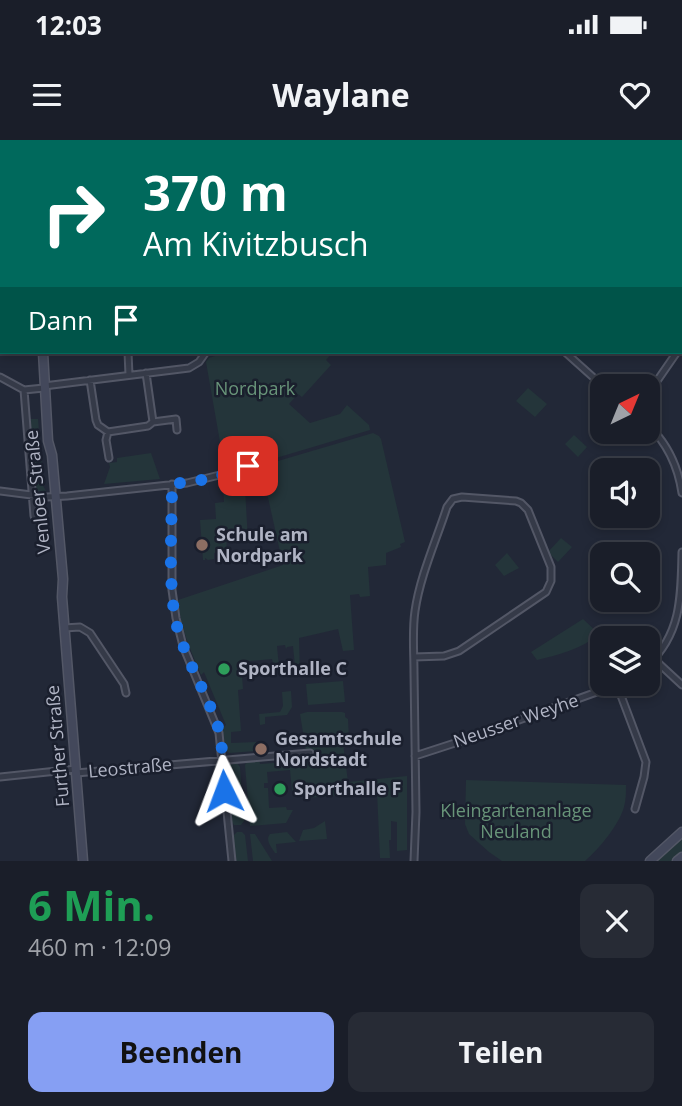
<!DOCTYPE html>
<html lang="de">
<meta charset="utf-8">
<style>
:root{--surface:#1a1e29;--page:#272b35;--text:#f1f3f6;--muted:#9fa2a8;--line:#383c46;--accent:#869ff3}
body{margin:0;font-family:"Open Sans",sans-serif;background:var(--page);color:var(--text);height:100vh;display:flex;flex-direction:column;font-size:26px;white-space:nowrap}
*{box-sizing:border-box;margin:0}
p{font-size:23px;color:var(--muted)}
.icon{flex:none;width:38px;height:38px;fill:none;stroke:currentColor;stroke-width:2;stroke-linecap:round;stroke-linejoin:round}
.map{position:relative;height:721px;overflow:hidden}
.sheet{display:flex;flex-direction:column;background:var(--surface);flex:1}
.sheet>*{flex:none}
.hud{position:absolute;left:0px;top:0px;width:682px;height:214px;box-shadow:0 4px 10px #0003,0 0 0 2px var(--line);background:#00695c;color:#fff;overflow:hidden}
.needle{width:46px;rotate:43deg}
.fabs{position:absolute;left:590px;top:234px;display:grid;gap:14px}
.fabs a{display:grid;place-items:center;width:70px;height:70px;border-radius:14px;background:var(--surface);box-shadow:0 4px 10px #0003,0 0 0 2px var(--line);font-size:35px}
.pin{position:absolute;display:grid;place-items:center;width:60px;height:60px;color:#fff;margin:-30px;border-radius:14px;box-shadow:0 4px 10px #0006}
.me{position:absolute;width:77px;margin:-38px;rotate:357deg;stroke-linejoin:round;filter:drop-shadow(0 0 5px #0008)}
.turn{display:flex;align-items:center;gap:24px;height:147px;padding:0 28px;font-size:32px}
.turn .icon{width:91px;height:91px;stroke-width:2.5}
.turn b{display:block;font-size:49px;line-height:60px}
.then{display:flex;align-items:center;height:66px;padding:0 28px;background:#0003;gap:14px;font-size:26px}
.round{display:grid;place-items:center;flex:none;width:74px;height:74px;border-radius:14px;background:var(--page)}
.summary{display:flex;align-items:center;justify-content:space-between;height:119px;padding:0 28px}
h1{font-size:42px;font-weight:700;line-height:52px;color:#1e9e55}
.cta{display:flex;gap:14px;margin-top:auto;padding:14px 28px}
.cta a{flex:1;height:80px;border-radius:14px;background:var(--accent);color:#111;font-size:28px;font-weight:700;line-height:80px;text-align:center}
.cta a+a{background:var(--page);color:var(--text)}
.status{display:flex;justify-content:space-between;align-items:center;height:49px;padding:0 35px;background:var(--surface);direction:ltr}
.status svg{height:19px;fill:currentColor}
header{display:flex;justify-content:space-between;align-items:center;height:91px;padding:0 28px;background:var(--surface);font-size:32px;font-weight:700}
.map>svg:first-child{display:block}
</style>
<div class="status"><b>12:03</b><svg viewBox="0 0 49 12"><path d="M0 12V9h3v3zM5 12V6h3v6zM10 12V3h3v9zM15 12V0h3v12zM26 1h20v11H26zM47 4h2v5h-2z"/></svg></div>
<header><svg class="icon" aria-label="menu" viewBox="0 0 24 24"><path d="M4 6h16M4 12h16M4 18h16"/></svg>Waylane<svg class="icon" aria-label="heart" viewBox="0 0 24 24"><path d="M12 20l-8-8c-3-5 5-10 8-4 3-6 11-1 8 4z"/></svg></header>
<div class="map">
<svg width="682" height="721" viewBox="0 0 682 721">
<rect width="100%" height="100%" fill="#222837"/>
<!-- green -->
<path fill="#24353a" d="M342,0H572L574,2H340Z
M211,212H333L326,220L331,225L302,257L298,254L289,264L310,283L340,274L347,265L369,285L370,290L276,318L225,330L221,305L226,302L225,300L220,302L206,222L209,218L215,216Z
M528,248L547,264L535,277L516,261Z
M30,279H38L43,337L42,344L46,351L44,354H36L34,351L33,337H35Z
M373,293L379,296L381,299L405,402L400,404L401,407L386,413V425L368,427L370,456L360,457L359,454L350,455L354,510L343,511L338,489L299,498L300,535L296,536L293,506L287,507L286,509L285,505L277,506L279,527H274L272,519L241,522L243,549L238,550L241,591L231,592V603L256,602V611L229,613L227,611L222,589L226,585L204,532L201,535C190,508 181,490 178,460L283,425L261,326Z
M574,295L587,307L578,317L565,304Z
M151,313L160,339L104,344L110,327L109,323L117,322V318Z
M224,343H226L227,349L245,348L248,401H241L240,395L226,396L227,412L214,413V419L208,420L205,418V420H203L200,380L216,379L215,363L224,362L223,345Z
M561,398L572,407L558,422L548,412Z
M507,413L519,428L504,436L495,425Z
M583,479L599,494C582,509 558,515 537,520L531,512Z
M343,541L345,562L308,565L306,544Z
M291,551L292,567L287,575L265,577V584L260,585L259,574L280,572L283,566L282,552Z
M307,572H342L345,573V577L348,579L349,600L343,603L348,642L407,636V710L397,711V682L391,681V700H389L390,718H380L377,652L307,658V656H296L295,651H292L290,630L267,632L268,643H264V648H268L269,668L286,667L287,670H293L286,683L250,686L245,625L249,620L259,619L260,624L287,622L288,618L310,617V611H306L300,574Z
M230,623H237L240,627L244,681L241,685H234L231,681L225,631L226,626Z
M466,640L626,645C626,652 626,660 624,667C619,685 599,709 585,721H502L489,712L469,694L465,684Z
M325,681L327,699L299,701L303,690L314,688Z
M237,692H242L245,695L248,721H236L233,696Z
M287,692L296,702L276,704L277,713H275C271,707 265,700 270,694Z
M250,694H255L272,721H253Z
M682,696V712L672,721H658Z"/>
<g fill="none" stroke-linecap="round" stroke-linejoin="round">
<!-- street casing -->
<g stroke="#535766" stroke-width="9">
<path id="street" d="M48,0L54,2
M280,0L282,2
M588,0L590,2
M102,2L103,0
M194,2V0
M649,2L651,0
M681,116L682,117
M681,206L682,205
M128,212L129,235
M565,212L604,247
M146,233L153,282
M0,237L24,250L44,248
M90,240L96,280L98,285L108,292L148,286L153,282L176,279L177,290
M44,246L189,228L199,222L206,212
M24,250L34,376
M648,254L677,212
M648,285C668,304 678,326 682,353
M108,292L106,300L109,318
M172,344V450L176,478L183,506L219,593L232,721
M0,351L47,357L67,356L187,343L244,329L248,326
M64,488L80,487L90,493L124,544L126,553
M654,519L682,545
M648,525C682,493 681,455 682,412
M617,545L646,622L644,637L635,669
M415,616L458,602L619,544
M76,633L310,613
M0,637L76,629
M414,721L416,672L414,532C414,512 412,491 415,471C420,436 436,401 447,367L453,359L462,357L516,361L521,363L528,370L551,427V441L546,452L459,511L444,516L414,517"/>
</g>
<!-- secondary casing -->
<g stroke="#535766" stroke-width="11">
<path id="secondary" d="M72,2V0
M43,212L48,301L52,315L63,439L62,457L83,721
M650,721L682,692
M677,721L682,717"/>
</g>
<!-- street -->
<use href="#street" stroke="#353a48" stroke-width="5"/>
<!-- secondary -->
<use href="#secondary" stroke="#43485b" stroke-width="8"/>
</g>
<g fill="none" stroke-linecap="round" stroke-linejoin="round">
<!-- route -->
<path stroke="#1a73e8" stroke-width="12" stroke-dasharray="0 21.6" d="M224,651C222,630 224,608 218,587C206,550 183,517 175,478C168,437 172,387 172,344L202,340L244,329L248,326"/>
</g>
<!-- markers -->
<g fill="#8d6e63" stroke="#1a1f2d" stroke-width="2.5">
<circle cx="202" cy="405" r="7"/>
<circle cx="261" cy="609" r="7"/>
</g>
<g fill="#2e9e5b" stroke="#1a1f2d" stroke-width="2.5">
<circle cx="224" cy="529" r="7"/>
<circle cx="280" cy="649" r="7"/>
</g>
<g text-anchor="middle" stroke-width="5" stroke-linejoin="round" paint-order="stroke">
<!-- park labels -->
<g font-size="18" fill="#689479" stroke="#1a1f2d">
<text x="255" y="255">Nordpark</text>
<text x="516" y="677">Kleingartenanlage<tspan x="516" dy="21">Neuland</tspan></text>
</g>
<!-- street labels -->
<g font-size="18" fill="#b0b4c4" stroke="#1a1f2d">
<text transform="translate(38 352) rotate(-96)" y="6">Venloer Straße</text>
<text transform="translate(516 581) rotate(-19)" y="6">Neusser Weyhe</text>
<text transform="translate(58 606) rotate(-95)" y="6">Further Straße</text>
<text transform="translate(130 628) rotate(-5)" y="6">Leostraße</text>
</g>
<!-- poi labels -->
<g font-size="18" font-weight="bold" fill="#b0b4c4" stroke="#1a1f2d" text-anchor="start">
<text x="216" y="401">Schule am<tspan x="216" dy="21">Nordpark</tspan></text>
<text x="238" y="535">Sporthalle C</text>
<text x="275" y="605">Gesamtschule<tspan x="275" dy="21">Nordstadt</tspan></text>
<text x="294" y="655">Sporthalle F</text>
</g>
</g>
</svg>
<div class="fabs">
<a><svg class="needle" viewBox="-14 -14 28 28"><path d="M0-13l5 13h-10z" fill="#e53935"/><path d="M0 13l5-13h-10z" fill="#9fa2a8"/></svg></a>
<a><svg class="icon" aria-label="sound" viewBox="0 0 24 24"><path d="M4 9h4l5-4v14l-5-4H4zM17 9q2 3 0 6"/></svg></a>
<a><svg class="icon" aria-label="search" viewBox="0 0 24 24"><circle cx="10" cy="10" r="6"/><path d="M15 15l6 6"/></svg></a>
<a><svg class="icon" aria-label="layers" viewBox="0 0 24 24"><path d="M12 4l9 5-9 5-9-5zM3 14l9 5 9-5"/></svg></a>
</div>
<div class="pin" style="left:248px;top:326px;background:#d93025"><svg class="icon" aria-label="arrive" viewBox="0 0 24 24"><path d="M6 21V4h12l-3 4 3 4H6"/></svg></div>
<svg class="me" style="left:224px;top:651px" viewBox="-20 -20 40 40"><path d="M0-17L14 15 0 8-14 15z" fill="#1a73e8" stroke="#fff" stroke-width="4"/></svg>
<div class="hud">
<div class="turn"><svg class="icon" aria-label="right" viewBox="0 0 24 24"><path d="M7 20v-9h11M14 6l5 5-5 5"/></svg><div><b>370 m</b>Am Kivitzbusch</div></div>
<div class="then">Dann<svg class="icon" aria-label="arrive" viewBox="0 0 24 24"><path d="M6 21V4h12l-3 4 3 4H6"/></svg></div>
</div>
</div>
<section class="sheet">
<div class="summary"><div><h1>6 Min.</h1><p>460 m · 12:09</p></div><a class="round"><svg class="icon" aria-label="close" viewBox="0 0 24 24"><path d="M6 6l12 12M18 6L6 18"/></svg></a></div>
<div class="cta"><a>Beenden</a><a>Teilen</a></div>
</section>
